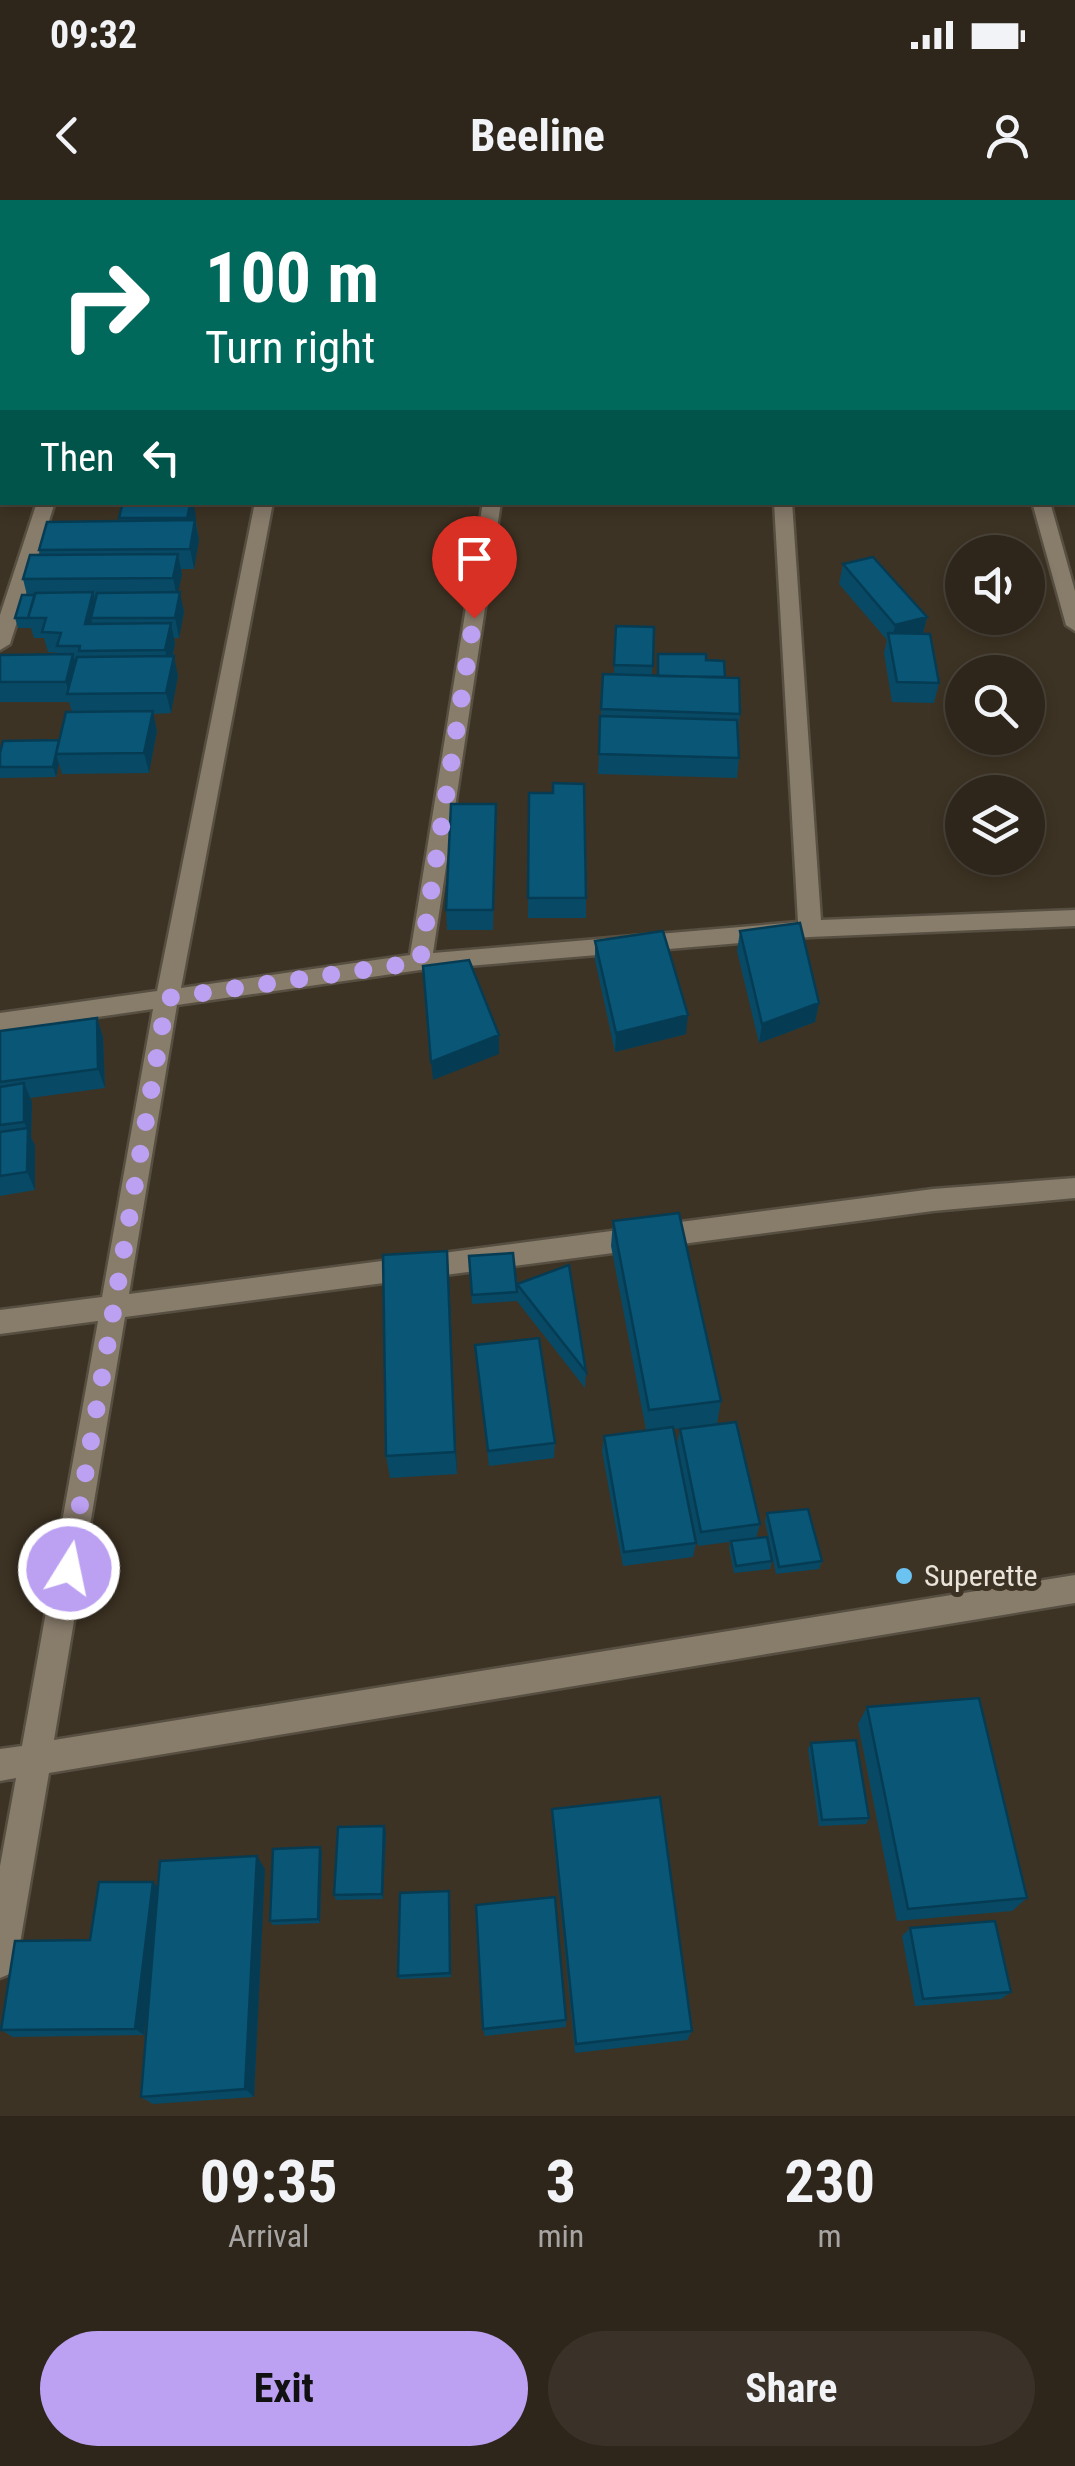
<!DOCTYPE html>
<style>
:root{--surface:#2e261b;--page:#3a3228;--text:#f1f3f6;--muted:#a7a5a3;--line:#49433a;--accent:#bca0f2}
body{margin:0;font-family:"Roboto Condensed",sans-serif;background:var(--page);color:var(--text);height:100vh;display:flex;flex-direction:column;font-size:38px;white-space:nowrap}
*{box-sizing:border-box;margin:0}
p{font-size:32px;color:var(--muted)}
.icon{flex:none;width:55px;height:55px;fill:none;stroke:currentColor;stroke-width:2;stroke-linecap:round;stroke-linejoin:round}
.map{position:relative;height:1916px;overflow:hidden}
.side{display:flex;flex-direction:column;background:var(--surface);flex:1}
.side>*{flex:none}
.top-card{position:absolute;left:0px;top:0px;width:1075px;height:305px;box-shadow:0 5px 15px #0003,0 0 0 2px var(--line);background:#00695c;color:#fff;overflow:hidden}
.buttons{position:absolute;left:945px;top:335px;display:grid;gap:20px}
.buttons a{display:grid;place-items:center;width:100px;height:100px;border-radius:50%;background:var(--surface);box-shadow:0 5px 15px #0003,0 0 0 2px var(--line);font-size:50px}
.pin{position:absolute;display:grid;place-items:center;width:85px;height:85px;color:#fff;margin:-102px -42px;border-radius:50% 50% 50% 0;rotate:-45deg;box-shadow:0 0 10px #0007}
.pin .icon{rotate:45deg}
.me{position:absolute;width:110px;margin:-55px;rotate:10deg;stroke-linejoin:round;filter:drop-shadow(0 0 8px #0008)}
.turn{display:flex;align-items:center;gap:35px;height:210px;padding:0 40px;font-size:45px}
.turn .icon{width:130px;height:130px;stroke-width:2.5}
.turn b{display:block;font-size:70px;line-height:85px}
.then{display:flex;align-items:center;height:95px;padding:0 40px;background:#0003;gap:20px;font-size:38px}
.eta{display:flex;justify-content:space-evenly;align-items:center;height:170px;text-align:center}
.eta b{font-size:60px;font-weight:700;line-height:70px}
.cta{display:flex;gap:20px;margin-top:auto;padding:20px 40px}
.cta a{flex:1;height:115px;border-radius:60px;background:var(--accent);color:#111;font-size:40px;font-weight:700;line-height:115px;text-align:center}
.cta a+a{background:var(--page);color:var(--text)}
.status{display:flex;justify-content:space-between;align-items:center;height:70px;padding:0 50px;background:var(--surface);direction:ltr}
.status svg{height:28px;fill:currentColor}
header{display:flex;justify-content:space-between;align-items:center;height:130px;padding:0 40px;background:var(--surface);font-size:45px;font-weight:700}
.map>svg:first-child{display:block}
</style>
<div class="status"><b>09:32</b><svg viewBox="0 0 49 12"><path d="M0 12V9h3v3zM5 12V6h3v6zM10 12V3h3v9zM15 12V0h3v12zM26 1h20v11H26zM47 4h2v5h-2z"/></svg></div>
<header><svg class="icon" aria-label="back" viewBox="0 0 24 24"><path d="M15 5l-7 7 7 7"/></svg>Beeline<svg class="icon" aria-label="person" viewBox="0 0 24 24"><circle cx="12" cy="8" r="4"/><path d="M4 21q1-7 8-7t8 7"/></svg></header>
<div class="map">
<svg width="1075" height="1916" viewBox="0 0 1075 1916">
<rect width="100%" height="100%" fill="#3d3324"/>
<g fill="none" stroke-linecap="round" stroke-linejoin="round">
<!-- street casing -->
<g stroke="#574f41" stroke-width="5">
<path id="street" d="M764,0H778V2H764Z
M964,0H978V2H964Z
M1075,1V10H1072V2H1068Z
M1072,139H1075V149H1072Z
M37,302H55L10,444L0,450V415Z
M255,302H273L181,788L410,755L483,302H501L433,753L798,722L774,302H792L821,720L1075,710V726L810,737L420,770L177,805L129,1094L933,989L1075,978V998L933,1011L125,1117L54,1540L1075,1375V1403L49,1573L17,1761L12,1773L0,1778V1666L16,1578L0,1581V1549L22,1546L98,1121L0,1134V1110L102,1097L153,809L0,831V813L157,791Z
M1032,302H1050L1075,391V431L1066,425Z"/>
</g>
<!-- street -->
<use href="#street" fill="#887c6b" fill-rule="evenodd"/>
</g>
<!-- wall -->
<path fill="#084a65" d="M786,0H876L875,2H786Z
M123,302H193L199,340L194,369H181L182,374L178,392L184,412L179,438H174L175,443L173,456L178,476L171,513L153,514L157,531L149,573L62,574L59,563L56,577L0,578V553L59,540L72,512L69,502H0V455L59,454V453L48,452L44,438H34L31,428H18L15,418L27,395L23,379L40,355L39,350L119,321Z
M843,364L927,417L923,434L939,483L934,503L892,502L884,453L887,440L839,384Z
M616,426L654,427L652,475L657,476L658,454L706,460L725,478L740,514L738,531L739,558L737,578L598,574L603,474H614Z
M529,593L586,698V718H528Z
M496,624L493,730H447L446,710Z
M740,731L819,803L815,822L759,843L737,751Z
M595,741L686,834L615,852L595,760Z
M97,818L103,837L105,888L30,898L32,902L31,937L35,946V990L0,996V831Z
M613,1021L721,1201L717,1224L673,1229L696,1343L693,1357L623,1366L602,1251L604,1236L646,1230L611,1046Z
M469,1056L517,1084L586,1172L585,1188L517,1101L472,1104Z
M449,1076L457,1274L390,1278L386,1256Z
M475,1145L555,1243L554,1258L489,1266Z
M680,1229L760,1324L756,1338L772,1361L770,1369L734,1373L729,1348L730,1342L698,1346L677,1244Z
M767,1313L822,1361L819,1369L776,1374L765,1321Z
M867,1507L1027,1698L1012,1711L897,1721L858,1524Z
M811,1543L869,1618L866,1624L819,1626L808,1549Z
M552,1609L692,1831L687,1840L575,1853L552,1623Z
M386,1632L383,1699L336,1700L334,1695Z
M320,1647L322,1652L320,1723L273,1725L270,1721Z
M265,1669L254,1897L153,1904L141,1897L150,1783L144,1835L13,1837L1,1830L90,1740L157,1688Z
M449,1691L451,1777L400,1779L398,1776Z
M910,1728L1011,1792L1001,1799L915,1806L902,1736Z
M566,1820V1827L485,1836L483,1829Z"/>
<!-- shaded-wall -->
<path fill="#063c53" d="M155,0H214L204,2H155Z
M839,0H876L875,2H839Z
M0,213H2V242L0,243Z
M191,302H193L196,316L191,338L187,318Z
M195,320L199,340L194,369L190,349Z
M178,354L182,374L177,398L173,378Z
M93,392L98,412L91,418L94,430L85,424Z
M180,392L184,412L179,438L175,418Z
M927,417L922,437L891,445L895,425Z
M171,423L175,443L170,470L165,450Z
M73,454L79,474L69,494L66,482Z
M174,456L178,476L171,513L166,493Z
M153,511L157,531L149,573L144,553Z
M59,540L56,554L59,563L56,577L53,567Z
M819,803L815,822L759,843L762,824Z
M688,815L686,834L615,852L616,833Z
M97,818L103,837L105,888L98,869Z
M499,835V854L433,880L431,862Z
M24,883L32,902L31,937L35,946V990L27,972L28,931L24,922Z
M447,1051L449,1076L457,1274L455,1252Z
M384,1626L386,1632L383,1699L382,1694Z
M320,1647L322,1652L320,1723L318,1719Z
M257,1656L265,1669L254,1897L245,1889Z
M153,1682L161,1691L144,1835L135,1829Z"/>
<!-- building -->
<path fill="#095676" stroke="#063c53" stroke-width="2.5" d="M9,0H82V2H9Z
M211,0H242L241,2H210Z
M791,0H818V2H792Z
M0,181H2V213H0Z
M123,302H191L187,318H119Z
M195,320L190,349L39,350L47,322Z
M178,354L173,378L23,379L30,355Z
M873,357L927,417L895,425L843,364Z
M93,392L85,424L171,423L165,450L79,451L80,446H57L61,433L42,432L46,418H28L35,393Z
M180,392L175,418H91L97,393Z
M22,395H35L28,418H15Z
M616,426L654,427L653,466L614,465Z
M888,433L930,434L939,483L897,482Z
M73,454L66,482H0V455Z
M658,454H706V460L724,461L725,477L658,476Z
M174,456L166,493L67,494L77,457Z
M603,474L739,478L740,514L601,509Z
M153,511L144,553L56,554L66,512Z
M600,516L737,520L739,558L599,554Z
M59,540L53,567H0V553L3,541Z
M553,583L584,584L586,698H528L529,593H553Z
M451,604H496L493,710H446Z
M800,723L819,803L762,824L740,731Z
M663,731L688,815L616,833L595,741Z
M469,760L499,835L431,862L423,766Z
M97,818L98,869L0,882V831Z
M24,883V922L0,925V887Z
M28,928L27,972L0,976V932Z
M679,1013L721,1201L649,1210L613,1021Z
M447,1051L455,1252L386,1256L383,1055Z
M513,1053L517,1092L472,1095L469,1056Z
M569,1065L586,1172L517,1084Z
M539,1138L555,1243L488,1251L475,1145Z
M736,1222L760,1324L701,1332L680,1229Z
M673,1227L696,1343L624,1352L604,1236Z
M808,1309L822,1361L779,1367L767,1313Z
M767,1337L772,1361L736,1366L731,1341Z
M979,1498L1027,1698L908,1709L867,1507Z
M856,1540L869,1618L822,1620L811,1543Z
M660,1597L692,1831L576,1844L552,1609Z
M384,1626L382,1694L334,1695L338,1627Z
M320,1647L318,1719L270,1721L273,1649Z
M257,1656L245,1889L141,1897L160,1661Z
M99,1682H153L135,1829L1,1830L15,1741L90,1740Z
M449,1691L450,1773L398,1776L400,1693Z
M555,1697L566,1820L483,1829L476,1705Z
M995,1721L1011,1792L923,1799L910,1728Z"/>
<g fill="none" stroke-linecap="round" stroke-linejoin="round">
<!-- route -->
<path stroke="#bca0f2" stroke-width="18" stroke-dasharray="0 32.4" d="M69,1369L167,798L420,762L474,418"/>
</g>
<!-- markers -->
<circle fill="#6bc3f2" stroke="#3d3324" stroke-width="4" cx="904" cy="1376" r="10"/>
<g text-anchor="middle" stroke-width="10" stroke-linejoin="round" paint-order="stroke">
<!-- poi labels -->
<g font-size="30" fill="#e9e3d9" stroke="#3d3324" text-anchor="start">
<text x="924" y="1386">Superette</text>
</g>
</g>
</svg>
<div class="buttons">
<a><svg class="icon" aria-label="sound" viewBox="0 0 24 24"><path d="M4 9h4l5-4v14l-5-4H4zM17 9q2 3 0 6"/></svg></a>
<a><svg class="icon" aria-label="search" viewBox="0 0 24 24"><circle cx="10" cy="10" r="6"/><path d="M15 15l6 6"/></svg></a>
<a><svg class="icon" aria-label="layers" viewBox="0 0 24 24"><path d="M12 4l9 5-9 5-9-5zM3 14l9 5 9-5"/></svg></a>
</div>
<div class="pin" style="left:474px;top:418px;background:#d93025"><svg class="icon" aria-label="arrive" viewBox="0 0 24 24"><path d="M6 21V4h12l-3 4 3 4H6"/></svg></div>
<svg class="me" style="left:69px;top:1369px" viewBox="-20 -20 40 40"><circle r="17" fill="#bca0f2" stroke="#fff" stroke-width="3"/><path d="M0-11L8 9 0 5-8 9z" fill="#fff"/></svg>
<div class="top-card">
<div class="turn"><svg class="icon" aria-label="right" viewBox="0 0 24 24"><path d="M7 20v-9h11M14 6l5 5-5 5"/></svg><div><b>100 m</b>Turn right</div></div>
<div class="then">Then<svg class="icon" aria-label="left" viewBox="0 0 24 24"><path d="M17 20v-9H6M10 6l-5 5 5 5"/></svg></div>
</div>
</div>
<section class="side">
<div class="eta">
<div><b>09:35</b><p>Arrival</p></div>
<div><b>3</b><p>min</p></div>
<div><b>230</b><p>m</p></div>
</div>
<div class="cta"><a>Exit</a><a>Share</a></div>
</section>
